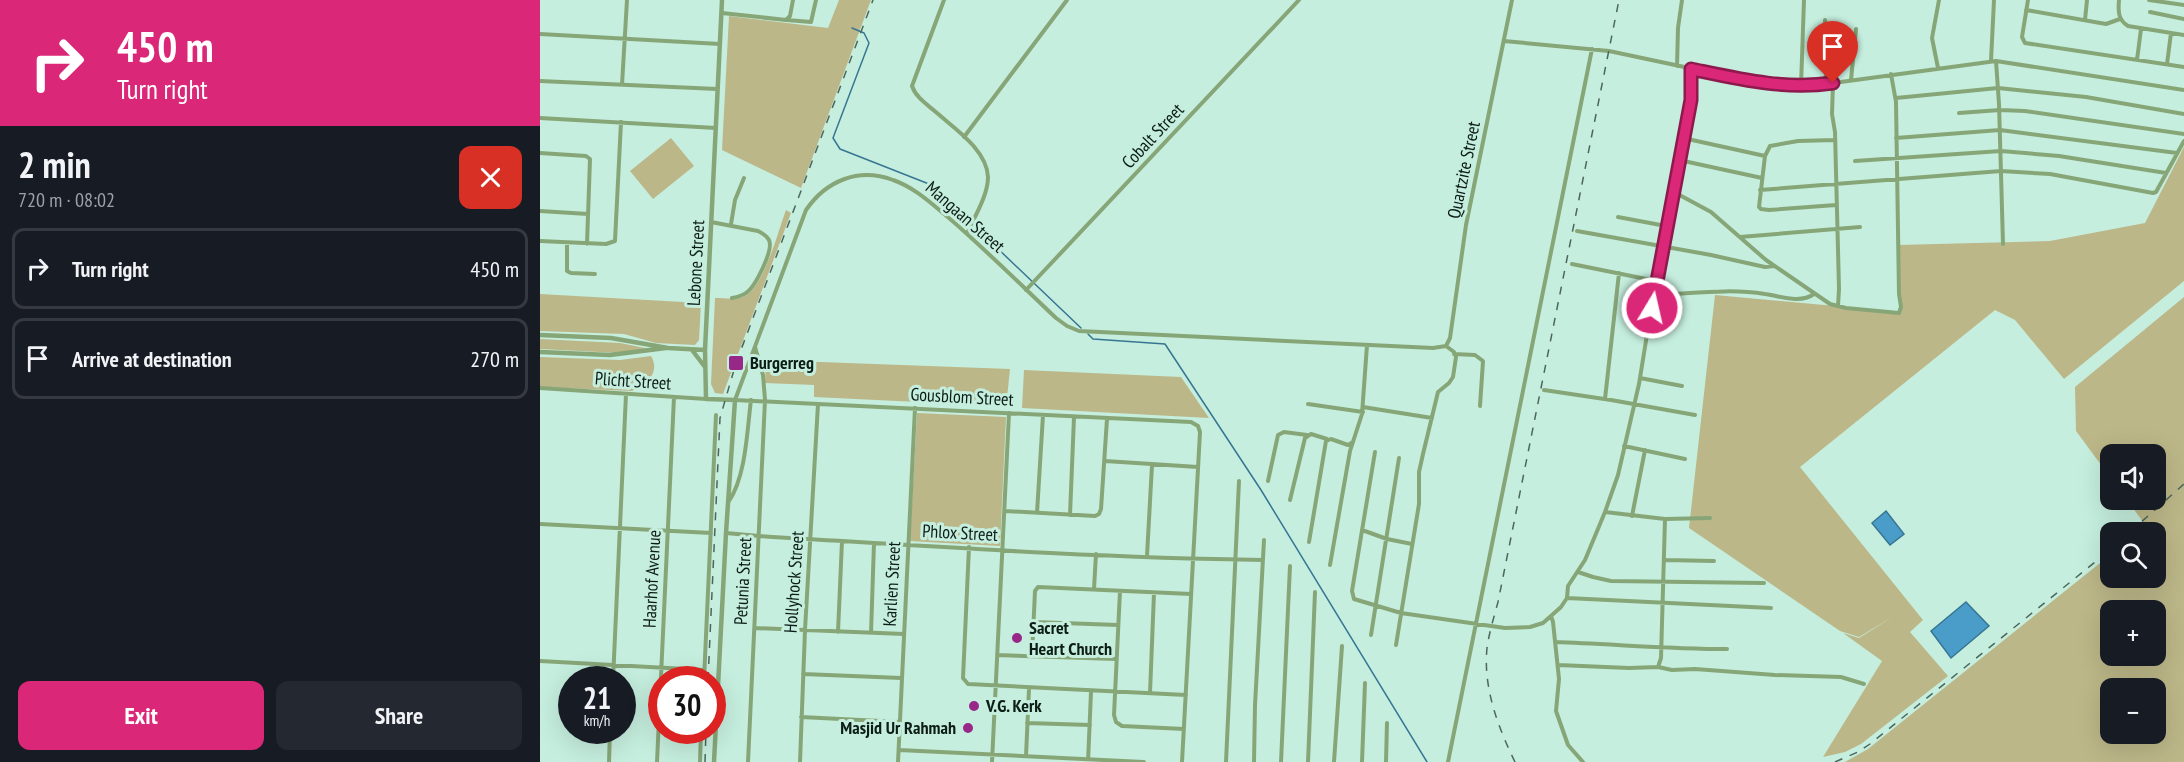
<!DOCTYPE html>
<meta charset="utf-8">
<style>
:root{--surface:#171b24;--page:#242831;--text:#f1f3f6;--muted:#9ea1a6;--line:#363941;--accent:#db2777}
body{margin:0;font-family:"PT Sans Narrow",sans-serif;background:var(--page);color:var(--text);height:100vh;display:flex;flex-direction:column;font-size:22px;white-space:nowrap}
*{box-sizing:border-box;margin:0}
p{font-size:20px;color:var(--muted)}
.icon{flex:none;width:33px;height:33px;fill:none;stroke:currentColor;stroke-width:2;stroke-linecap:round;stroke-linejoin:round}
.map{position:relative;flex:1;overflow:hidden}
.sheet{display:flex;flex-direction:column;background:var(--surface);width:540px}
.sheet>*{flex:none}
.top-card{background:#db2777;color:#fff;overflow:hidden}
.buttons{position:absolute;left:1560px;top:444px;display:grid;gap:12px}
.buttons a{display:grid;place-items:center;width:66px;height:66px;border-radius:12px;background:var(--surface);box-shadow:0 6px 24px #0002;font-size:30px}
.speed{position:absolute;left:18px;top:666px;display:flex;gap:12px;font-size:30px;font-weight:700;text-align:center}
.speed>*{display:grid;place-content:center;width:78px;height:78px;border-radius:50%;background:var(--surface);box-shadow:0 6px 24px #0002;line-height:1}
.speed small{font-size:15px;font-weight:400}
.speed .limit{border:9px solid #d22;background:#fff;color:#111}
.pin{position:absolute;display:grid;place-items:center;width:51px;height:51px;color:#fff;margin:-62px -26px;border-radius:50% 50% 50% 0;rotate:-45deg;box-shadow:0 0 6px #0007}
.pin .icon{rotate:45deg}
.me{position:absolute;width:66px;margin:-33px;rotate:9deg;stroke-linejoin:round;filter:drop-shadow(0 0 4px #0008)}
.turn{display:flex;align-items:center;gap:21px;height:126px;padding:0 18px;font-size:27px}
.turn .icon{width:78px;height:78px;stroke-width:2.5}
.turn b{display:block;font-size:42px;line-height:51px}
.round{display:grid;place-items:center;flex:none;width:63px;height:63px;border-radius:12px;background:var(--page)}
.headline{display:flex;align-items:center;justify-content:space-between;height:102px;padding:0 18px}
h1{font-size:36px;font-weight:600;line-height:45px}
.button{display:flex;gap:12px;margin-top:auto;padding:12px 18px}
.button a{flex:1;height:69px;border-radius:12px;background:var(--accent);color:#fff;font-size:24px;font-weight:600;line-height:69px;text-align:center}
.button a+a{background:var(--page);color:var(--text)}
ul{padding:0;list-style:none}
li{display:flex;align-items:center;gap:18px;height:81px;margin:0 12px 9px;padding:0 6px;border:3px solid var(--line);border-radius:12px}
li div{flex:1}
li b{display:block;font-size:22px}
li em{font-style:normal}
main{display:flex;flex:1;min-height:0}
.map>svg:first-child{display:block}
</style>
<main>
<section class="sheet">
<div class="top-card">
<div class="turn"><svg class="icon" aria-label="right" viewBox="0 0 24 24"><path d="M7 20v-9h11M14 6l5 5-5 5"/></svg><div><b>450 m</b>Turn right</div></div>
</div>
<div class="headline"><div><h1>2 min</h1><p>720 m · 08:02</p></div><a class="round" style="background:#d93025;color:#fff"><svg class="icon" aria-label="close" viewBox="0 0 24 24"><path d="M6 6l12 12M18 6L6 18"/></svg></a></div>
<ul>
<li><svg class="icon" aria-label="right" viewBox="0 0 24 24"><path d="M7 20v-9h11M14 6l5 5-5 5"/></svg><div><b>Turn right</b></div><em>450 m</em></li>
<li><svg class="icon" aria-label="arrive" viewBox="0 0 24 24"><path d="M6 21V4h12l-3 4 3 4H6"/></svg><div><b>Arrive at destination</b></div><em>270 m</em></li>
</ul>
<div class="button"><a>Exit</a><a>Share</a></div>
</section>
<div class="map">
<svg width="1644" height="762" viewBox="0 0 1644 762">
<rect width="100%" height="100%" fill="#c5eede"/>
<!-- green -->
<path fill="#bcb788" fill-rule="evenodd" d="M299,0H331L261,188L182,150L189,16L288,28Z
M131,138L154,166L113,199L90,171Z
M1644,147V281L1524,379L1475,320L1455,310L1260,467L1383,620L1370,632L1408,676L1321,744L1305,752L1283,757L1342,661L1303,633L1319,638L1354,616L1319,637L1300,631L1149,528L1175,295L1360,312L1358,245L1510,241L1605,223Z
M246,210L251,213L183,394L175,393L171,384L175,298C184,298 195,300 203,297C224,288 238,231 246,210Z
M0,294L161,303L159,340L155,345L116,343L84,334L0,331Z
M1644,297V762H1305L1328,749L1570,555V578H1616V532H1599L1606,526L1587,500H1616V454H1570V477L1536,431L1535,387ZM1570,610H1616V656H1570ZM1570,688H1616V734H1570Z
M0,339L80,343L110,349L79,353L0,349Z
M111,356C121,373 106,384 92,391L0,387V357L80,360Z
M226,360L470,369L467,398L461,406L274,397V385L225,383Z
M484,370L641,377L669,418L482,408Z
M377,413L466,417L460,546L370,541Z"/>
<!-- water -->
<path fill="#4a9dc9" stroke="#377693" stroke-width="1.5" d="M1346,511L1364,534L1350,545L1332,523Z
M1426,602L1449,626L1411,658L1391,631Z"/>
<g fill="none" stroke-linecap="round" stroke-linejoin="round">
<!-- stream -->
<path stroke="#377693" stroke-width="1.5" d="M312,28L324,33L329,43L293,138L300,149L389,184L430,222
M433,225L541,328
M548,334L553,339L625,344L721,490L887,762"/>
<!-- minor -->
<path stroke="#87a678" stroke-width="4" d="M404,0L372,86C376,98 388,105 397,113C415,129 447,150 448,177C448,196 434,217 427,234
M1488,0L1482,37L1485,43L1644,67
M1579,0C1578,11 1578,20 1588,26L1644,35
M1609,0L1644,5
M1486,10L1566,24L1580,19
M1610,12L1644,19
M182,13L246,20L250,16L253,0
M247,20L271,22L276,0
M1285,20L1286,84
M1545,20L1547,0
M0,34L180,44
M964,41L1069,51L1220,83L1251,86L1286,84L1456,61L1644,90
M1597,60L1601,29
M1451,61L1454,0
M1456,61L1459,104L1463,244
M1627,64L1631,33
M1137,66L1138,28L1142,0
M1398,68L1392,38L1399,0
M1311,80L1316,29
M0,81L177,89
M1293,83L1292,114L1295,132L1299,289L1298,306
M82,85L87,0
M1261,86L1264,0
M1356,98L1458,88L1546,97L1644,114
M1419,113L1460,110L1485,111L1644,134
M0,118L176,128
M424,137L527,0
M1143,138L1225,156
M1356,138L1460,130L1637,153
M1295,140L1258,141L1230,146L1225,156L1219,207L1221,209L1229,210L1296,205
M0,153L46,156L50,159L47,244
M1139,160L1222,178
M1315,161L1461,151L1519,156L1626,173
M1220,190L1461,171L1510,174L1613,193L1616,192L1644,141
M1134,192L1171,212L1226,260L1290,304L1306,308L1359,313L1361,307L1359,294L1356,102L1351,74
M0,211L48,214
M1078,217L1126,226
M171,222L218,231C222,233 227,236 229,240C234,250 215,287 206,293C202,296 197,297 192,298
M191,224L195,200L204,178
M1037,231L1171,255L1225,267L1234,266
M1200,237L1320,227
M0,241L66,244L75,241L81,122
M27,243V271L31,273L55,274
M1032,264L1116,281
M486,290L759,0
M1114,295C1150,294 1188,288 1225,294C1240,296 1260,304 1274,294
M906,346L910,338L926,225L972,0
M914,354L935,355L943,361L940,406
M1100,378L1142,386
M0,388L166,399
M1004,390L1071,400L1155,415
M1065,399L1079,273
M768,404L823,412
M823,407L892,418
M1084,446L1145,459
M835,452L812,591L814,599L861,613L965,628L990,627L1003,623L1021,607L1027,598L1028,586L1045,560L1065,512L1078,475L1099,384L1116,279L1151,100V69
M565,461L658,467
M728,481L738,435L744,432L767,435
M750,500L765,438L771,434L787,439
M189,501C206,476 207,431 211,400
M465,511L555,516L559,514L561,509L567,419
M1065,512L1125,519L1170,518
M497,513L503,415
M530,515L534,417
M1092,516L1105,450
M0,524L171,533
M822,530L847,539L872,544
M186,533L219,536C386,546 555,558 723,560
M769,542L786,441L791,439L808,445L813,442
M429,547L423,678L428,684L646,695
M607,556L612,465
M1125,560L1174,561
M790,565L810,451L822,414L827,345
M1038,572L1053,577L1071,581L1224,583
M554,589L556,554
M580,591L574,715L576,722L582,726L644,729
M1027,598L1231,608
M1011,616L1013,622L1019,679L1016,711L1028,745L1043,762
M494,622L578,625
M214,628L364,634
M298,632L302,541
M331,633L334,543
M831,635L859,458
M1015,642C1073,644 1130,649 1187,649
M856,645L879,504V472L883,454L898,392L909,383L913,377L916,357L914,352L906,346
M457,655L576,659
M492,655L495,591L498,587L651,594
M0,661L164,670
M1018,665L1089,668L1118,667L1132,670L1155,669L1235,675L1301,677L1324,684
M1118,667L1121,658L1125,519
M263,674L361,678
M73,680L86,394
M164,680L176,415
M610,693L614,593
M261,717L360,722
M487,723L550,725
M359,750L604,762
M486,756L489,689
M69,762L70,730
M117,762L134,397
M160,762L161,730
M208,762L225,400L223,375L215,347
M260,762L265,630L278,404
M358,762L375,408
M452,762L469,413
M548,762L551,692
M642,762L660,432L658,426L651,422L195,400L266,210C286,181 318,167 353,180C374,187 392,204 409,218C446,250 481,285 516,318L527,326L539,331L893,348L906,346
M686,762L699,481
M714,762L715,705L724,540
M741,762L750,566
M768,762L775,592
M794,762L802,646
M822,762L825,683
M846,762L847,723
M908,762L1052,49"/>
<!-- tertiary -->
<path stroke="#87a678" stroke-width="4.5" d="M0,335L71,338L128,348L165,350
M152,350L165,367
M0,352L70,355L126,348
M174,762L186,533L195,400L166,399L165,350L182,0"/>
<!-- rail -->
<path stroke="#4d665c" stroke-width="1.5" stroke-dasharray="8 8" stroke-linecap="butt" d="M1590,532L1644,484
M168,680L180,418L196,363L333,0
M165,762L166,730
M975,762C958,727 943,688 947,648C949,633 954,617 958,602L1079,0
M1295,762L1318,752L1330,744L1570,550"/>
</g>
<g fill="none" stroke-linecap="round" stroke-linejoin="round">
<!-- route casing -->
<g stroke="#8e194d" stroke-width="15">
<path id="route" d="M1112,308L1151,100V69C1199,79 1244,90 1293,83"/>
</g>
<!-- route -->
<use href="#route" stroke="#db2777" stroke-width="10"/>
</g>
<!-- markers -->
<g fill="#972888" stroke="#c5eede" stroke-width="2">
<rect x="188" y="355" width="16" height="16" rx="3"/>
<circle cx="477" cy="638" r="6"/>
<circle cx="434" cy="706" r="6"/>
<circle cx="428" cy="728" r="6"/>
</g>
<g text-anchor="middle" stroke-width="6" stroke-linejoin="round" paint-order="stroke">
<!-- street labels -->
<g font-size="18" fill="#0c1c16" stroke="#c5eede">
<text transform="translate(613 136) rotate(-47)" y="6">Cobalt Street</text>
<text transform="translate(924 170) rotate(-78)" y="6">Quartzite Street</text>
<text transform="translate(425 217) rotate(41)" y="6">Mangaan Street</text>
<text transform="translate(156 263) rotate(-87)" y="6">Lebone Street</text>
<text transform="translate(93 381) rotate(4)" y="6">Plicht Street</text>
<text transform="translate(422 397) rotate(3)" y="6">Gousblom Street</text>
<text transform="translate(420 533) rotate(3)" y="6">Phlox Street</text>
<text transform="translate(112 579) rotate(-87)" y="6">Haarhof Avenue</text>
<text transform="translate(203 581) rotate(-87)" y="6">Petunia Street</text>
<text transform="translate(254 582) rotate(-86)" y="6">Hollyhock Street</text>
<text transform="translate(352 584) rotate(-87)" y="6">Karlien Street</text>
</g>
<!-- poi labels -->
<g font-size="18" font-weight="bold" fill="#0c1c16" stroke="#c5eede" text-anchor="start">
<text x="210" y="369">Burgerreg</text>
<text x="489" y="634">Sacret<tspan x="489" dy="21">Heart Church</tspan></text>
<text x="446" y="712">V.G. Kerk</text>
<text x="416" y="734" text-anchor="end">Masjid Ur Rahmah</text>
</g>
</g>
</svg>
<div class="buttons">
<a><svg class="icon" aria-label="sound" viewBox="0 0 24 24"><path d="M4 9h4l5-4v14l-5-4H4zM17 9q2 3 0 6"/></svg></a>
<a><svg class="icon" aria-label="search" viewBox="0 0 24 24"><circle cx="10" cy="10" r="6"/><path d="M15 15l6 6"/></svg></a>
<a>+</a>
<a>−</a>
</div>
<div class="speed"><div>21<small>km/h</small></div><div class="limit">30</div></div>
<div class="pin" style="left:1293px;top:83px;background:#d93025"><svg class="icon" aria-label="arrive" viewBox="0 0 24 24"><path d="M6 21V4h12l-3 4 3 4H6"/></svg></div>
<svg class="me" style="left:1112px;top:308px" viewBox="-20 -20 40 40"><circle r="17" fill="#db2777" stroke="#fff" stroke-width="3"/><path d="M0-11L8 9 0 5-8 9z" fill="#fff"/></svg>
</div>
</main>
